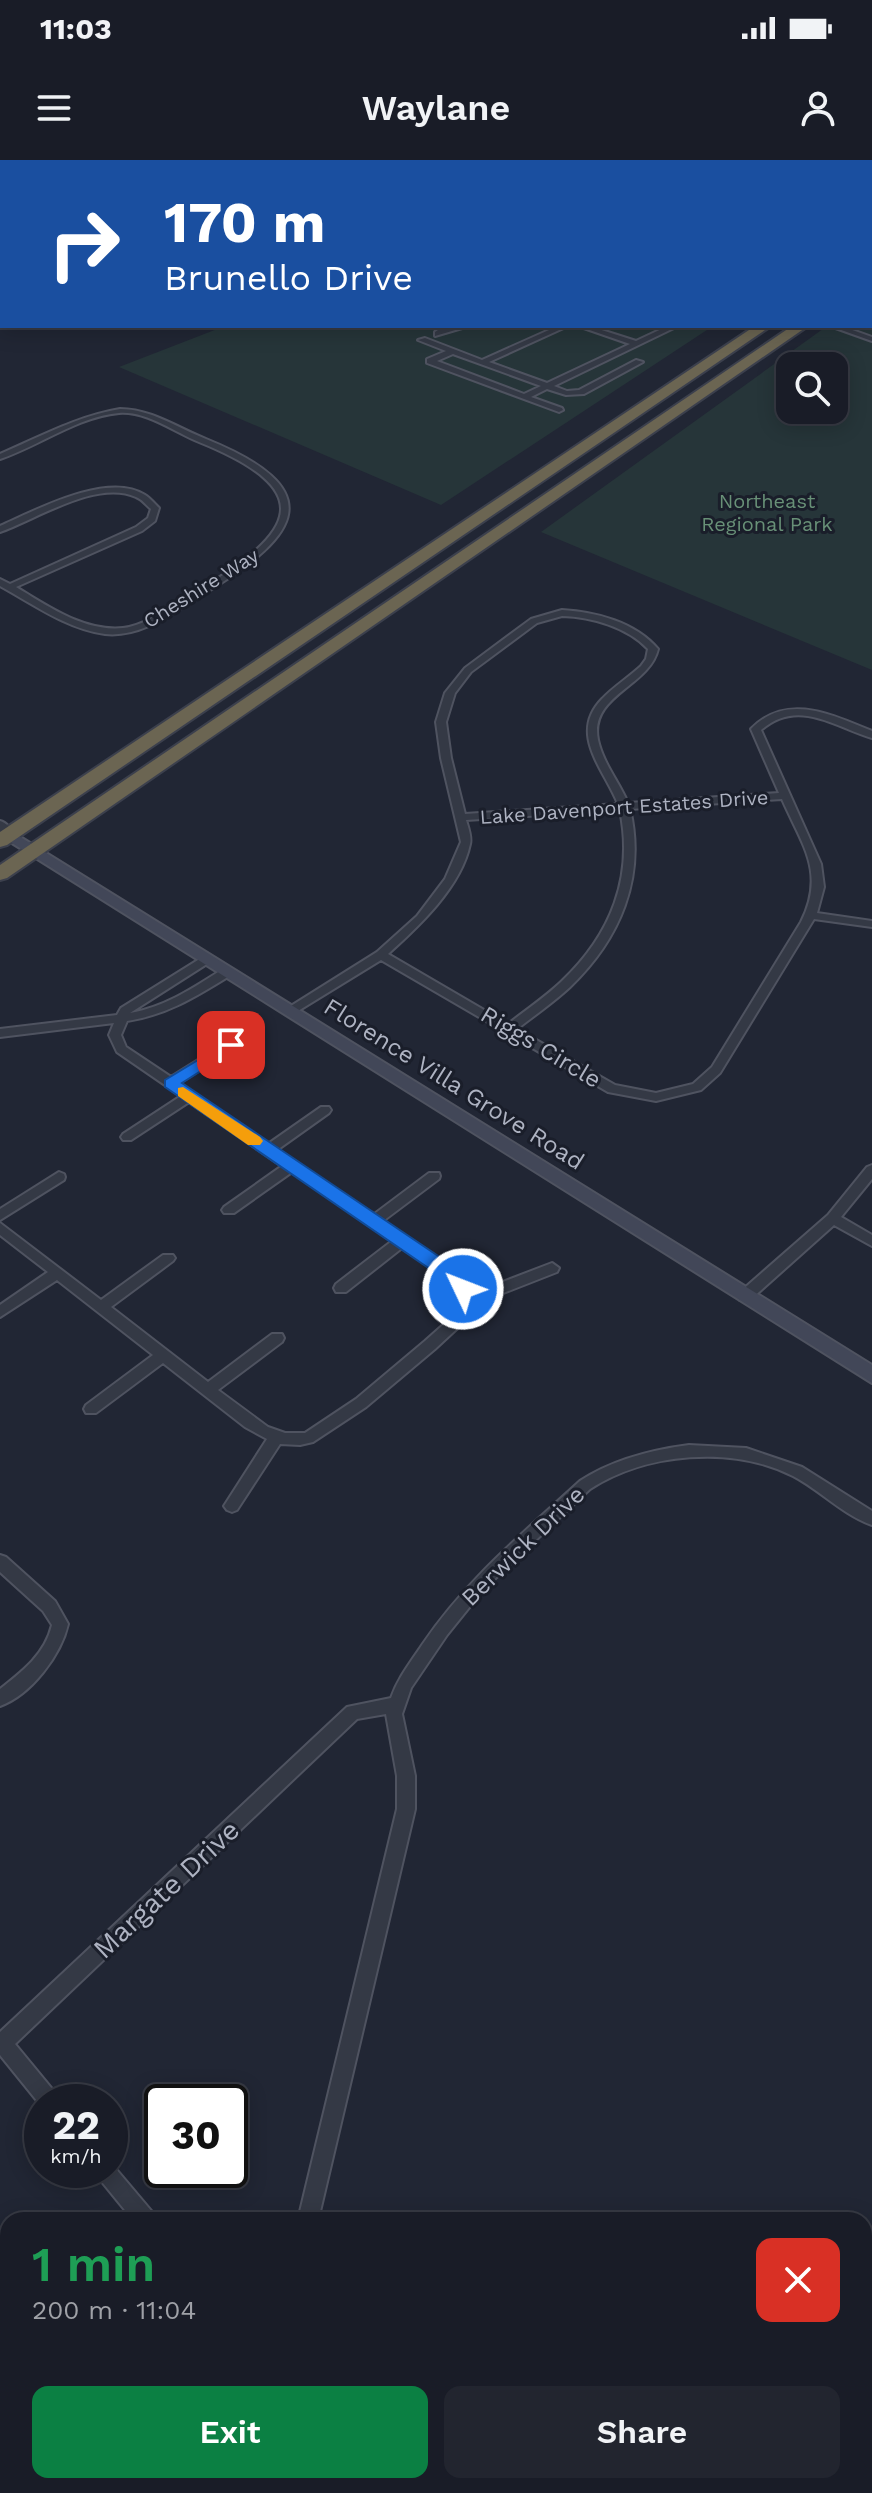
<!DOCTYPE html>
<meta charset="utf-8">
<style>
:root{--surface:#191c27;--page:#22252f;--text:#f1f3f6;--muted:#9fa1a7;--line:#373a44;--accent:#0b8043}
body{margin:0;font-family:"Work Sans",sans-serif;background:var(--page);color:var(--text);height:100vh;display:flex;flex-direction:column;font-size:30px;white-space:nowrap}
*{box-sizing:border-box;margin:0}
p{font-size:26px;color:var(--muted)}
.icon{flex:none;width:44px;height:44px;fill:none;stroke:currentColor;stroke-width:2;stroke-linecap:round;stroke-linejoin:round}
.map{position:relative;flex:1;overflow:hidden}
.panel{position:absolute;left:0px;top:2052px;width:872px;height:282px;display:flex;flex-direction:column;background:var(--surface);border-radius:24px 24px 0 0;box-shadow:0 4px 20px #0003,0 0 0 2px var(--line)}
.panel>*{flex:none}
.guide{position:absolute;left:0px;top:0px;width:872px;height:168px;box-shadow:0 4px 20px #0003,0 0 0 2px var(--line);background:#1a4fa0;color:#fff;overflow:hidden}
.controls{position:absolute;left:776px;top:192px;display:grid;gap:16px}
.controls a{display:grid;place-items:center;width:72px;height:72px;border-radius:16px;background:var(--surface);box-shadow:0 4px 20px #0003,0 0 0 2px var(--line);font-size:40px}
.speed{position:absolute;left:24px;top:1924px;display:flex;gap:16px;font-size:40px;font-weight:700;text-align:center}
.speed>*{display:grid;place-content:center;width:104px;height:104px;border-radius:50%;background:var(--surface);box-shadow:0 4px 20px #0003,0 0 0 2px var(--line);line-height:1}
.speed small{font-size:20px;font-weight:400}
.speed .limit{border:4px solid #111;border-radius:12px;background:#fff;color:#111}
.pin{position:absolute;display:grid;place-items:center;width:68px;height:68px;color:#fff;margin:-34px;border-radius:16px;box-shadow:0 4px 12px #0006}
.me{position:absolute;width:88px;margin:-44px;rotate:313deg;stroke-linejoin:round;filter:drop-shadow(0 0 6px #0008)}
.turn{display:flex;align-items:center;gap:28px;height:168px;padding:0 32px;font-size:36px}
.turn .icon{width:104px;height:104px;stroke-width:2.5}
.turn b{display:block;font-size:56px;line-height:68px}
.round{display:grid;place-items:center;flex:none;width:84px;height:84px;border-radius:16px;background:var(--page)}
.overview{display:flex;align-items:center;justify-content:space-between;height:136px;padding:0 32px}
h1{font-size:48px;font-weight:600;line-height:60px;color:#1e9e55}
.action{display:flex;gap:16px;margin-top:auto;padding:16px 32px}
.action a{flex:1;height:92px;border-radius:16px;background:var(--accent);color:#fff;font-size:32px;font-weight:600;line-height:92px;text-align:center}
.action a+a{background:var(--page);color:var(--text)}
.status{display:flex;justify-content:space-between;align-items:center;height:56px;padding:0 40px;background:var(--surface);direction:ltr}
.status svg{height:22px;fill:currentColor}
header{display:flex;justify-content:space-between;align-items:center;height:104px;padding:0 32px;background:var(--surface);font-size:36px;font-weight:600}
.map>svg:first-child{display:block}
</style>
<div class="status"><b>11:03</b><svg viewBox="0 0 49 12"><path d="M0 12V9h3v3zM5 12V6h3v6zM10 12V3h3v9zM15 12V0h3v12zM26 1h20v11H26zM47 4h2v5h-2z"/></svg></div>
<header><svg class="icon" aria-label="menu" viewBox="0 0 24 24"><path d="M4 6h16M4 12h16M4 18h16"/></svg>Waylane<svg class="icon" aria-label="person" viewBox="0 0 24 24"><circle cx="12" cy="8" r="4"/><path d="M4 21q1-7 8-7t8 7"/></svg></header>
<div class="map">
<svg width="872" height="2333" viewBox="0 0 872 2333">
<rect width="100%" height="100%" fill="#212634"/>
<!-- green -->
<path fill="#263539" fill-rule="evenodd" d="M225,166H713L441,345L119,207Z
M827,166L872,168V510L541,372ZM790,206H834V250H790Z"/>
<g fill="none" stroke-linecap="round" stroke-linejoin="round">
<!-- street casing -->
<g stroke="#4f5360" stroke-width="4">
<path id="street" d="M0,22L2,23V27L0,26Z
M0,53L2,54V58L0,57Z
M0,83H2V88H0Z
M0,116H2V121H0Z
M444,166H453L451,168L469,166L435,176V172Z
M558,166H568L489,202L547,223L630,184L578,166H589L636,181L668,166H678L554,226L567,231L579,230L636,200L643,202L584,234L566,235L547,229L531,237L562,248L563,250L559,252L427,203V199L446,191L418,180L425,178L482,200ZM453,194L541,226L524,234L437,201Z
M830,166H841L872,177V181Z
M120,249C151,249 178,268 206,279C329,329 303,374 205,433C175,451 142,478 105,474C67,469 33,444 0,426V419L10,424L136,367L148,358L151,349C146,345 142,339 136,337C97,319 37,359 0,372V366C36,350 108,311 145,335C150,338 155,344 159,348L155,361L142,371L16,427C48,446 84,472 123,468C146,466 178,442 199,430C296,372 320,331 199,282C174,272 147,251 119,253C77,257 39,286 0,299V294C39,277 78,256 120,249Z
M562,450C596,452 635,462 658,489C649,527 589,535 598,580C603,603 619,622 628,643L779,633L751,569C787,532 832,555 872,571V578C833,566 798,538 761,570L821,704L824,727L817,753L872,761V767L814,759L720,913L701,930L656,941L608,932L381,800L293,854L289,855L283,851L377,792L417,756L445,719L461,682L441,598L436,562L445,533L465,508L531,459ZM562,456C592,457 627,467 648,489L646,499L641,506C628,518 613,527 602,539C568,574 604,609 618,644L465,654L451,598L446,562L455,533L471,512L537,463ZM782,639C802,685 826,712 801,762L712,907L693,924L656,933L615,925L517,869C535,855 554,842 570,827C620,779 646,718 630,649ZM620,650C634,717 611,775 561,822C545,837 526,850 508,864L388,794C419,766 461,727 470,684C472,677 468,667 466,660Z
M0,661C6,662 15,672 13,677H5L0,671Z
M206,795L210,796V802L130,853C165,847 193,828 223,809H231V815C197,836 167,855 127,861L121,875L126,887L171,917L227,882H235L237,885L235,888L179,923L268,984L321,947H329L331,950L329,953L277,990L373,1055L429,1013H439L440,1016L439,1019L383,1061L458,1112L468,1130L487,1128L552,1103L559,1108L557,1112L493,1137L470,1140L463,1163L435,1189L366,1247L313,1282L300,1285L280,1284L237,1350L232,1352L227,1350L224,1346L267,1279L245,1267L163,1203L96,1253H86L84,1249L86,1245L153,1195L57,1120L0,1157V1145L48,1112L0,1075V1063L101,1140L163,1095H173L175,1098L173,1101L111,1147L208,1222L272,1174H282L284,1178L282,1182L218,1230L268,1267L285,1273H305L356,1239L425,1181L452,1157L457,1136L448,1119L402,1088L346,1132H336L334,1128L336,1124L392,1081L292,1012L234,1053H224L222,1050L224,1047L282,1006L189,942L131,980H123L121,977L123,974L181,936L117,892L109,875L114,863L0,877V869L117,855L121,848Z
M872,1005V1019L841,1057L872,1075V1086L834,1065L750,1140H740L738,1136L740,1132L828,1055L867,1007Z
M59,1012L64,1014L65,1017L64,1020L0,1060V1049Z
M689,1285L746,1288L802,1307L872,1351V1365C843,1355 820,1330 793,1316C732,1285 646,1293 590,1329L484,1429L447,1475L411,1528L402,1554L415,1616V1649L318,2060H298L397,1649V1616L386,1554L357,1559L15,1884L57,1935L60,1942H42V1947L0,1895V1872L347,1547L391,1538C398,1518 410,1503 422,1485C466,1420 522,1374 580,1321C612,1300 651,1290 689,1285Z
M0,1395L6,1397L55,1441L68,1464C61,1495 31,1535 0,1546V1529C23,1511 45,1494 52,1465L43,1451L0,1412Z
M110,2002L153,2053L156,2060H133L98,2017L95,2010H110Z
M389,2326H414L417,2333H392Z"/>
</g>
<!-- secondary casing -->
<g stroke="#4f5360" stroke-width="4">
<path id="secondary" d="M9,670L872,1205V1223L4,678L1,675Z"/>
</g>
<!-- highway casing -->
<g stroke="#3c404d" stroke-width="4">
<path id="highway" d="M872,90V98L870,99V91Z
M872,113V122L870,123V114Z
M755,166H771L7,685L0,687V672Z
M792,166H808L7,718L0,720V705Z"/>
</g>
<!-- street -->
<use href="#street" fill="#343945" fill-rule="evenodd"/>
<!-- secondary -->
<use href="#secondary" fill="#424758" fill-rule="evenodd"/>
<!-- highway -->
<use href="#highway" fill="#6b6552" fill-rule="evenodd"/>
</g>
<!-- route -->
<path fill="#1a73e8" stroke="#114b97" stroke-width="2" d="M231,880L237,881V888L182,923L453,1106L472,1129L469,1134H456L440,1116L165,927V920Z"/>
<!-- slow -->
<path fill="#f59e0b" d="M183,927L260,977L263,981L260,985H248L178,936V928Z"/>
<g text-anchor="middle" stroke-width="6" stroke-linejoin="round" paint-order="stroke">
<!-- far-park labels -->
<g font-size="20" fill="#689077" stroke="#1a1e2a">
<text x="767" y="348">Northeast<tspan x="767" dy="23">Regional Park</tspan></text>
</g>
<!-- far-street labels -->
<g font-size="20" fill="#aeb3c2" stroke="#1a1e2a">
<text transform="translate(201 428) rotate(-32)" y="7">Cheshire Way</text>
<text transform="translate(624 647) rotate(-4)" y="7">Lake Davenport Estates Drive</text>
</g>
<!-- street labels -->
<g font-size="24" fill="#aeb3c2" stroke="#1a1e2a">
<text transform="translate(541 887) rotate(31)" y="8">Riggs Circle</text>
<text transform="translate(454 924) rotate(32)" y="8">Florence Villa Grove Road</text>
<text transform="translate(523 1386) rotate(-44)" y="8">Berwick Drive</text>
</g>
<!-- near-street labels -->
<g font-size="28" fill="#aeb3c2" stroke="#1a1e2a">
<text transform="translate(166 1729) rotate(-43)" y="10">Margate Drive</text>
</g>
</g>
</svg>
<div class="controls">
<a><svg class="icon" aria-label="search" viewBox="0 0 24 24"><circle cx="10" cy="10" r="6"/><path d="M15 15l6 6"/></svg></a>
</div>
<div class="speed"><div>22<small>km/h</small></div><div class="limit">30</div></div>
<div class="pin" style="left:231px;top:885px;background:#d93025"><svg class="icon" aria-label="arrive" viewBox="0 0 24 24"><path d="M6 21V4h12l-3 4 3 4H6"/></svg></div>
<svg class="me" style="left:463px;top:1129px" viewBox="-20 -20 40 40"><circle r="17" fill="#1a73e8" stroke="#fff" stroke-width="3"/><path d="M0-11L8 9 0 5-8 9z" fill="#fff"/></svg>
<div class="guide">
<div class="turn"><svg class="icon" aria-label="right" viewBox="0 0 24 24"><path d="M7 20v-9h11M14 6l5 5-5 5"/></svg><div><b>170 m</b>Brunello Drive</div></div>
</div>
<section class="panel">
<div class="overview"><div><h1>1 min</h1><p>200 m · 11:04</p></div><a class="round" style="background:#d93025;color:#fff"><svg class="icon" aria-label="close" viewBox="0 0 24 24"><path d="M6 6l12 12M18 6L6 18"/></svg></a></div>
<div class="action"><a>Exit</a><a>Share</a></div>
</section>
</div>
